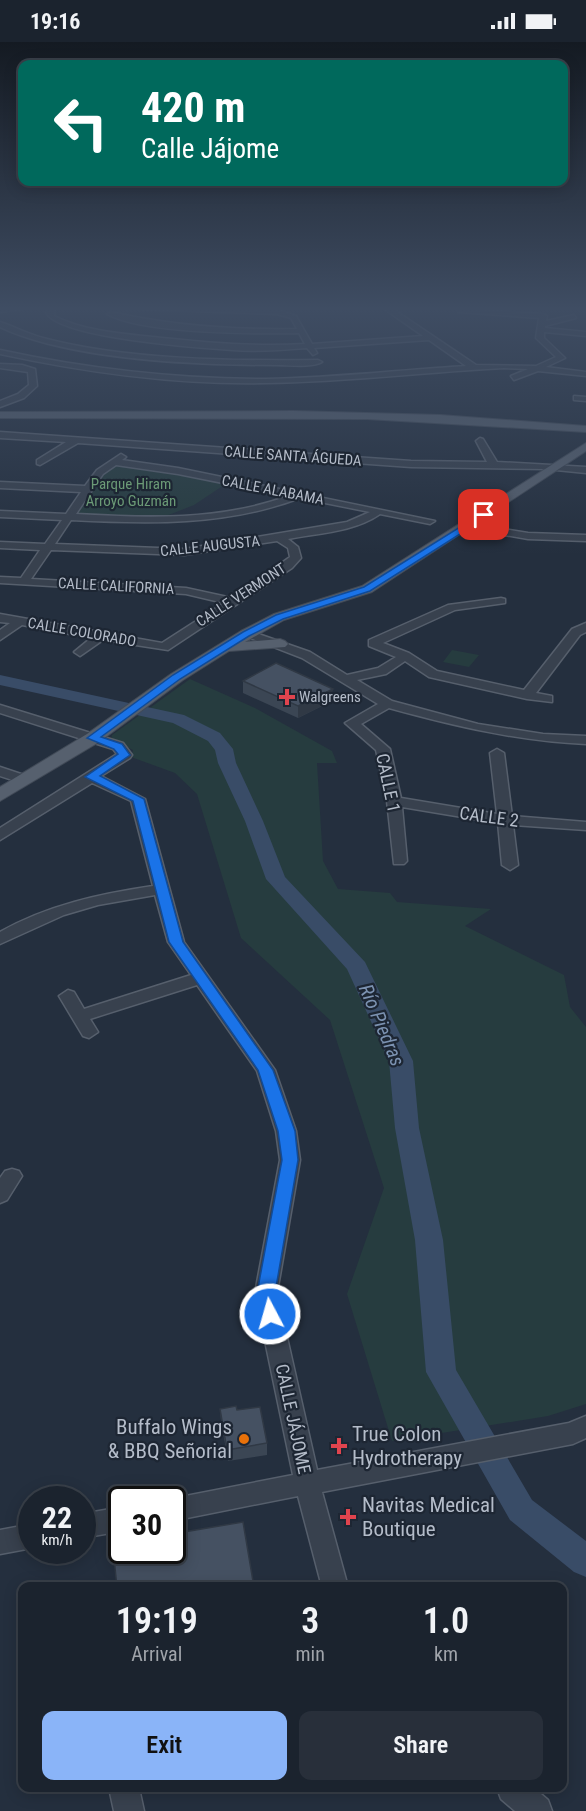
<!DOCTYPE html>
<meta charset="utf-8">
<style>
:root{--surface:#1b232e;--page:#282f3a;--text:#f1f3f6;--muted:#a0a4aa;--line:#39404a;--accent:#8ab4f8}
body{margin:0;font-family:"Roboto Condensed",sans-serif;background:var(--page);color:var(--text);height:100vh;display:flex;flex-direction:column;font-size:22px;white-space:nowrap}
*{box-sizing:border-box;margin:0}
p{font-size:20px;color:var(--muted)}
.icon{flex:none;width:33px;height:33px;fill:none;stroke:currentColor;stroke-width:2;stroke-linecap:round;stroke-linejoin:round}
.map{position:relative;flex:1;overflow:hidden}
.sheet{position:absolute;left:18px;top:1540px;width:549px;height:210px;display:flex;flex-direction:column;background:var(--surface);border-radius:12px;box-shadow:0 3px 15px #0003,0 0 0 2px var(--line)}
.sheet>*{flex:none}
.top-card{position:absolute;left:18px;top:18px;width:550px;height:126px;border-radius:12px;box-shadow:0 3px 15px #0003,0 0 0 2px var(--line);background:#00695c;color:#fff;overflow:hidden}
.speed{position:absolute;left:18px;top:1444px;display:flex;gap:12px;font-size:30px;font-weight:700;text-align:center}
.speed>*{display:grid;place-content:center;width:78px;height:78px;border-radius:50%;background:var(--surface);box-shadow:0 3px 15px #0003,0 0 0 2px var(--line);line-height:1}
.speed small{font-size:15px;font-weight:400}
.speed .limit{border:3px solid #111;border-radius:9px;background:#fff;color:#111}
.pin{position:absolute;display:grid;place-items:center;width:51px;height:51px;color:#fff;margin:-26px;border-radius:12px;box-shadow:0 3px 9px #0006}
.me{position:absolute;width:66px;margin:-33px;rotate:354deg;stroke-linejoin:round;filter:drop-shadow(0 0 4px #0008)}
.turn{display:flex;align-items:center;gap:21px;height:126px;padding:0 24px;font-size:27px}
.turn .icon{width:78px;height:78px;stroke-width:2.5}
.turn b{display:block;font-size:42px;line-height:51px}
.eta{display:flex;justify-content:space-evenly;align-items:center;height:102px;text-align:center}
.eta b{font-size:36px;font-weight:600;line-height:42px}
.button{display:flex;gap:12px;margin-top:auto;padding:12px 24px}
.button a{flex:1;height:69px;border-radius:12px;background:var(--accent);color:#111;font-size:24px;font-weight:600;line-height:69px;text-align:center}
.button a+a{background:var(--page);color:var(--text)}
.status{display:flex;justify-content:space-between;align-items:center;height:42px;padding:0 30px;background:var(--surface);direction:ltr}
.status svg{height:16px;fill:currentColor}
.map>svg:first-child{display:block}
</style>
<div class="status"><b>19:16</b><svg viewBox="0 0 49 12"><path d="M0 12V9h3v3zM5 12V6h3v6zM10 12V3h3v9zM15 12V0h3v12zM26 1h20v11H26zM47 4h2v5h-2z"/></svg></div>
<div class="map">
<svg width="586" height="1769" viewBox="0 0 586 1769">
<rect width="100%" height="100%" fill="#242f3e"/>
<!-- green -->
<path fill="#263c3f" d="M114,423L227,441L194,463L161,476L78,473L76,472L105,429Z
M452,608L479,613L469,625L443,620Z
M190,637L255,666L332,709L337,721H317L323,819L338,847L390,851L397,860L491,867L465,884L564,933L570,965L586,985V1362L548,1374L392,1399L347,1252L384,1146L330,978L241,896L197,752L175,731L131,715L133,708L111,697L112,693Z"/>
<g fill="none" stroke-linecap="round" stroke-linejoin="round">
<!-- river -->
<path fill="#394c67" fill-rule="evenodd" d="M0,633L184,673L220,691L233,707L236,721L263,779L285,835L365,920L413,1019L419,1086L443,1198L456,1328L532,1458L586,1499V1535L574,1530L510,1478L426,1330L415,1198L395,1086L389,1019L347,927L266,837L245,779L218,721L215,708L208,699L173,681L0,643Z"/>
<!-- minor casing -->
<g stroke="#565f6c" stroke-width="3">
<path id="minor" d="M25,265L22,267L0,270V266Z
M48,265H55L54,274C87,290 125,292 162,296C210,301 256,305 305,302L299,291C256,292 142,292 107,272L111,270C172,284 234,288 297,287L291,276L277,272L82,265L278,268L296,274L312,302L423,294L383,266L390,265L476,323L536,324L556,315L536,296L539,276L458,270L456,267L543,272L547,274L546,279L574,273L576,276L545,284V286L586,290V294L544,290V296L565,316L546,325L586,330V334L538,329L514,338L511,334L528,327L504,326C425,330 346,340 267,341C177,343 88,331 0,312V308C88,327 177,337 266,337C333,336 400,328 466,324L429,298L314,306L317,311L313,313L307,306C282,308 257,310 233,308C202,306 56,296 46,270Z
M0,280C15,285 28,292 43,296C125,318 233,319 318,318L322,320C312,326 289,323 277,323C198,323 71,318 0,285Z
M0,322L22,323L35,327L37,344L24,356L0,365V359L18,352L29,343L28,330L0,326Z
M574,354L586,355V359L574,358Z
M0,390L411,419L487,420L476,399L480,396L483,397L497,420L586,425V431L546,427L411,425L78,401L40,423L37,422V418L66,400L0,396Z
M121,412L126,415L122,418L178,426L435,479L430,482L380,472C354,490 319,491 288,497L298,505L301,516L292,526L168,608L103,598L80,614L74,610L91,596L22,583L0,598V588L10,581L0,580V572L162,601L224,561L186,552L0,541V535L21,536L40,508L0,506V500L45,502L62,478L0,475V469L66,472L81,450L0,446V440L85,444L97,428ZM116,423L178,432L288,454C220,479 147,476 76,472L103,432ZM300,456L370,470L347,480L184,507L55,502L71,478C149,482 226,484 300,456ZM277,499L288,506L290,515L232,556L186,546L31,537L51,508L184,513Z
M468,481L528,491L586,493V499L528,497L464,486V482Z
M501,556L505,557V561L455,568L383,601L409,611L437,629L524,648L572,587L586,581V590L580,593L536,651L552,654V660L527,657L429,635L405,619L386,632L357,638L392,659L478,682L543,692L586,694V702C518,699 454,684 389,666L361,682L390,707L401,756L497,772L490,711L497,707L504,711L512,774L586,780V788L513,783L518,823L510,828L502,823L498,781L402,765L407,819L404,822H394L387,759L376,708L345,681L378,662L302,616L240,592L250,589L310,610L347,633L378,626L396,615L369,604V598L448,563Z
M0,663L123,701L132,713L130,716L101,734L145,757L184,900L275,1028L296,1089L300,1118L277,1251L317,1428L569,1381L586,1374V1396L573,1402L322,1450L348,1545H322L298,1454L172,1479V1458H165L293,1433L255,1251L280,1118L276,1089L257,1029L197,943L90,977L98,990L89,996L83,994L59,954L68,948L74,950L84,967L191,933L168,900L155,853L98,863L64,873L0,902V890C48,863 99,852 153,844L131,759L92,741L0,798V786L117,712L113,707L0,671Z
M0,725L30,735L32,738L25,742L0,734Z
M12,1127L19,1129L22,1134L7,1158L0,1161V1136L5,1129Z
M122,1465V1489L82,1496V1472Z
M32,1482V1506L0,1512V1488Z
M109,1746H139L144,1769H114Z
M497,1746H534L548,1758L552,1769H515L501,1757Z"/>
</g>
<!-- major casing -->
<g stroke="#414a57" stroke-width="2">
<path id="major" d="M293,369L440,373L586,384V390L367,377L0,376V370Z
M586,401V409L372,550L284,578L245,600L280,597L285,599L288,602L285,605L229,609L183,638L99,700L0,759V745L87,692L171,632L241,589L274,572L362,544Z"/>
</g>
<!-- minor -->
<use href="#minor" fill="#38414e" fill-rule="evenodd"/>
<!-- major -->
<use href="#major" fill="#56606e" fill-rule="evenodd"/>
</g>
<!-- wall -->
<path fill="#3b4654" d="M243,639L332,659L298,676L243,651Z
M220,1367L237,1368L267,1401V1413L228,1419L221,1379Z
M113,1507L254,1545H117Z"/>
<!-- shaded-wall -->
<path fill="#303945" d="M333,647L332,659L298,676V664Z"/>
<!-- building -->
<path fill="#455162" stroke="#303945" stroke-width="1.5" d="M276,621L333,647L298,664L243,639Z
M236,1364L237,1368L260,1365L267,1401L227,1408L220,1367Z
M243,1480L254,1545H225L224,1541L203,1545H117L113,1507L122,1505V1509H172V1492Z"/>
<!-- sky -->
<linearGradient id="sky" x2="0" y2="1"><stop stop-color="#141a22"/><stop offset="0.52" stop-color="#3f4d63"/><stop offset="1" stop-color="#3f4d63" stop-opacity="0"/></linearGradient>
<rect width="586" height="513" fill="url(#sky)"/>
<!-- route -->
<path fill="#1a73e8" stroke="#114b97" stroke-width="1.5" d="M484,470L487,475L370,549L283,577L249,594L180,637L101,695L122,702L130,713L100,734L144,757L183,900L273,1028L295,1089L298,1118L275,1251L280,1272L277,1278L270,1280L264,1278L257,1251L282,1118L278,1089L258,1028L169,900L133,759L85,735L118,712L114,707L87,696L173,633L243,590L276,573L364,545Z"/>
<!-- markers -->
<g fill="#e0444e" stroke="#1d2633" stroke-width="2">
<path d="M284 646h6v6h6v6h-6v6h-6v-6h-6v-6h6z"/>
<path d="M336 1395h6v6h6v6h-6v6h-6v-6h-6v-6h6z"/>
<path d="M345 1466h6v6h6v6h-6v6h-6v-6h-6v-6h6z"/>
</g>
<circle fill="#e8710a" stroke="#1d2633" stroke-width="2" cx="244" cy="1397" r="6"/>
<g text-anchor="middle" stroke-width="4.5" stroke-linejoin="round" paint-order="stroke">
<!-- far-street labels -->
<g font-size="15" fill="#b4bcc9" stroke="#1d2633">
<text transform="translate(293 414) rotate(4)" y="5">CALLE SANTA ÁGUEDA</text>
<text transform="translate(273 448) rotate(11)" y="5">CALLE ALABAMA</text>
<text transform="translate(210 504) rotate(-6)" y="5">CALLE AUGUSTA</text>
<text transform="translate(116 544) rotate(3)" y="5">CALLE CALIFORNIA</text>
<text transform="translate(241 553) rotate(-33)" y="5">CALLE VERMONT</text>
<text transform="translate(82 590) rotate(10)" y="5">CALLE COLORADO</text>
</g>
<!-- far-park labels -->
<g font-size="15" fill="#6b9a76" stroke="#1d2633">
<text x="131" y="447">Parque Hiram<tspan x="131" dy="17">Arroyo Guzmán</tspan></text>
</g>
<!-- far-poi labels -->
<g font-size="15" fill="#b4bcc9" stroke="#1d2633" text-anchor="start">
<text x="299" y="660">Walgreens</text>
</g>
<!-- street labels -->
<g font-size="18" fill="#b4bcc9" stroke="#1d2633">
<text transform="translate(388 741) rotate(78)" y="6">CALLE 1</text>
<text transform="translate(489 775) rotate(8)" y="6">CALLE 2</text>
<text transform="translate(293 1377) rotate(78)" y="6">CALLE JÁJOME</text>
</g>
<!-- water labels -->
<g font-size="20" font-style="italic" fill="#7c92b1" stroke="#1d2633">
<text transform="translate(382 983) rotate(67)" y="7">Río Piedras</text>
</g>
<!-- near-poi labels -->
<g font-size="21" fill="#b4bcc9" stroke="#1d2633" text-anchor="start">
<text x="232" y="1392" text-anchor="end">Buffalo Wings<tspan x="232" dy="24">&amp; BBQ Señorial</tspan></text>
<text x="352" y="1399">True Colon<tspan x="352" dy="24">Hydrotherapy</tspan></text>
<text x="362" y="1470">Navitas Medical<tspan x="362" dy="24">Boutique</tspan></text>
</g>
</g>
</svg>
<div class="speed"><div>22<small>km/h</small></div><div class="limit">30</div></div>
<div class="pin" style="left:484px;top:473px;background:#d93025"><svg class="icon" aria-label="arrive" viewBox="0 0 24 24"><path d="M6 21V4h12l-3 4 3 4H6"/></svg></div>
<svg class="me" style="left:270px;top:1272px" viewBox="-20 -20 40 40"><circle r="17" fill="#1a73e8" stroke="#fff" stroke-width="3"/><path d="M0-11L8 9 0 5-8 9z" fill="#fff"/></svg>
<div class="top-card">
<div class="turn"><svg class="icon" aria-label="left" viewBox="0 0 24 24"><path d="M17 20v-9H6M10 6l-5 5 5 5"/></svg><div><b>420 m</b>Calle Jájome</div></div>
</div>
<section class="sheet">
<div class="eta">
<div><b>19:19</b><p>Arrival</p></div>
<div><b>3</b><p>min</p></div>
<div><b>1.0</b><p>km</p></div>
</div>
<div class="button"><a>Exit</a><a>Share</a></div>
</section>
</div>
